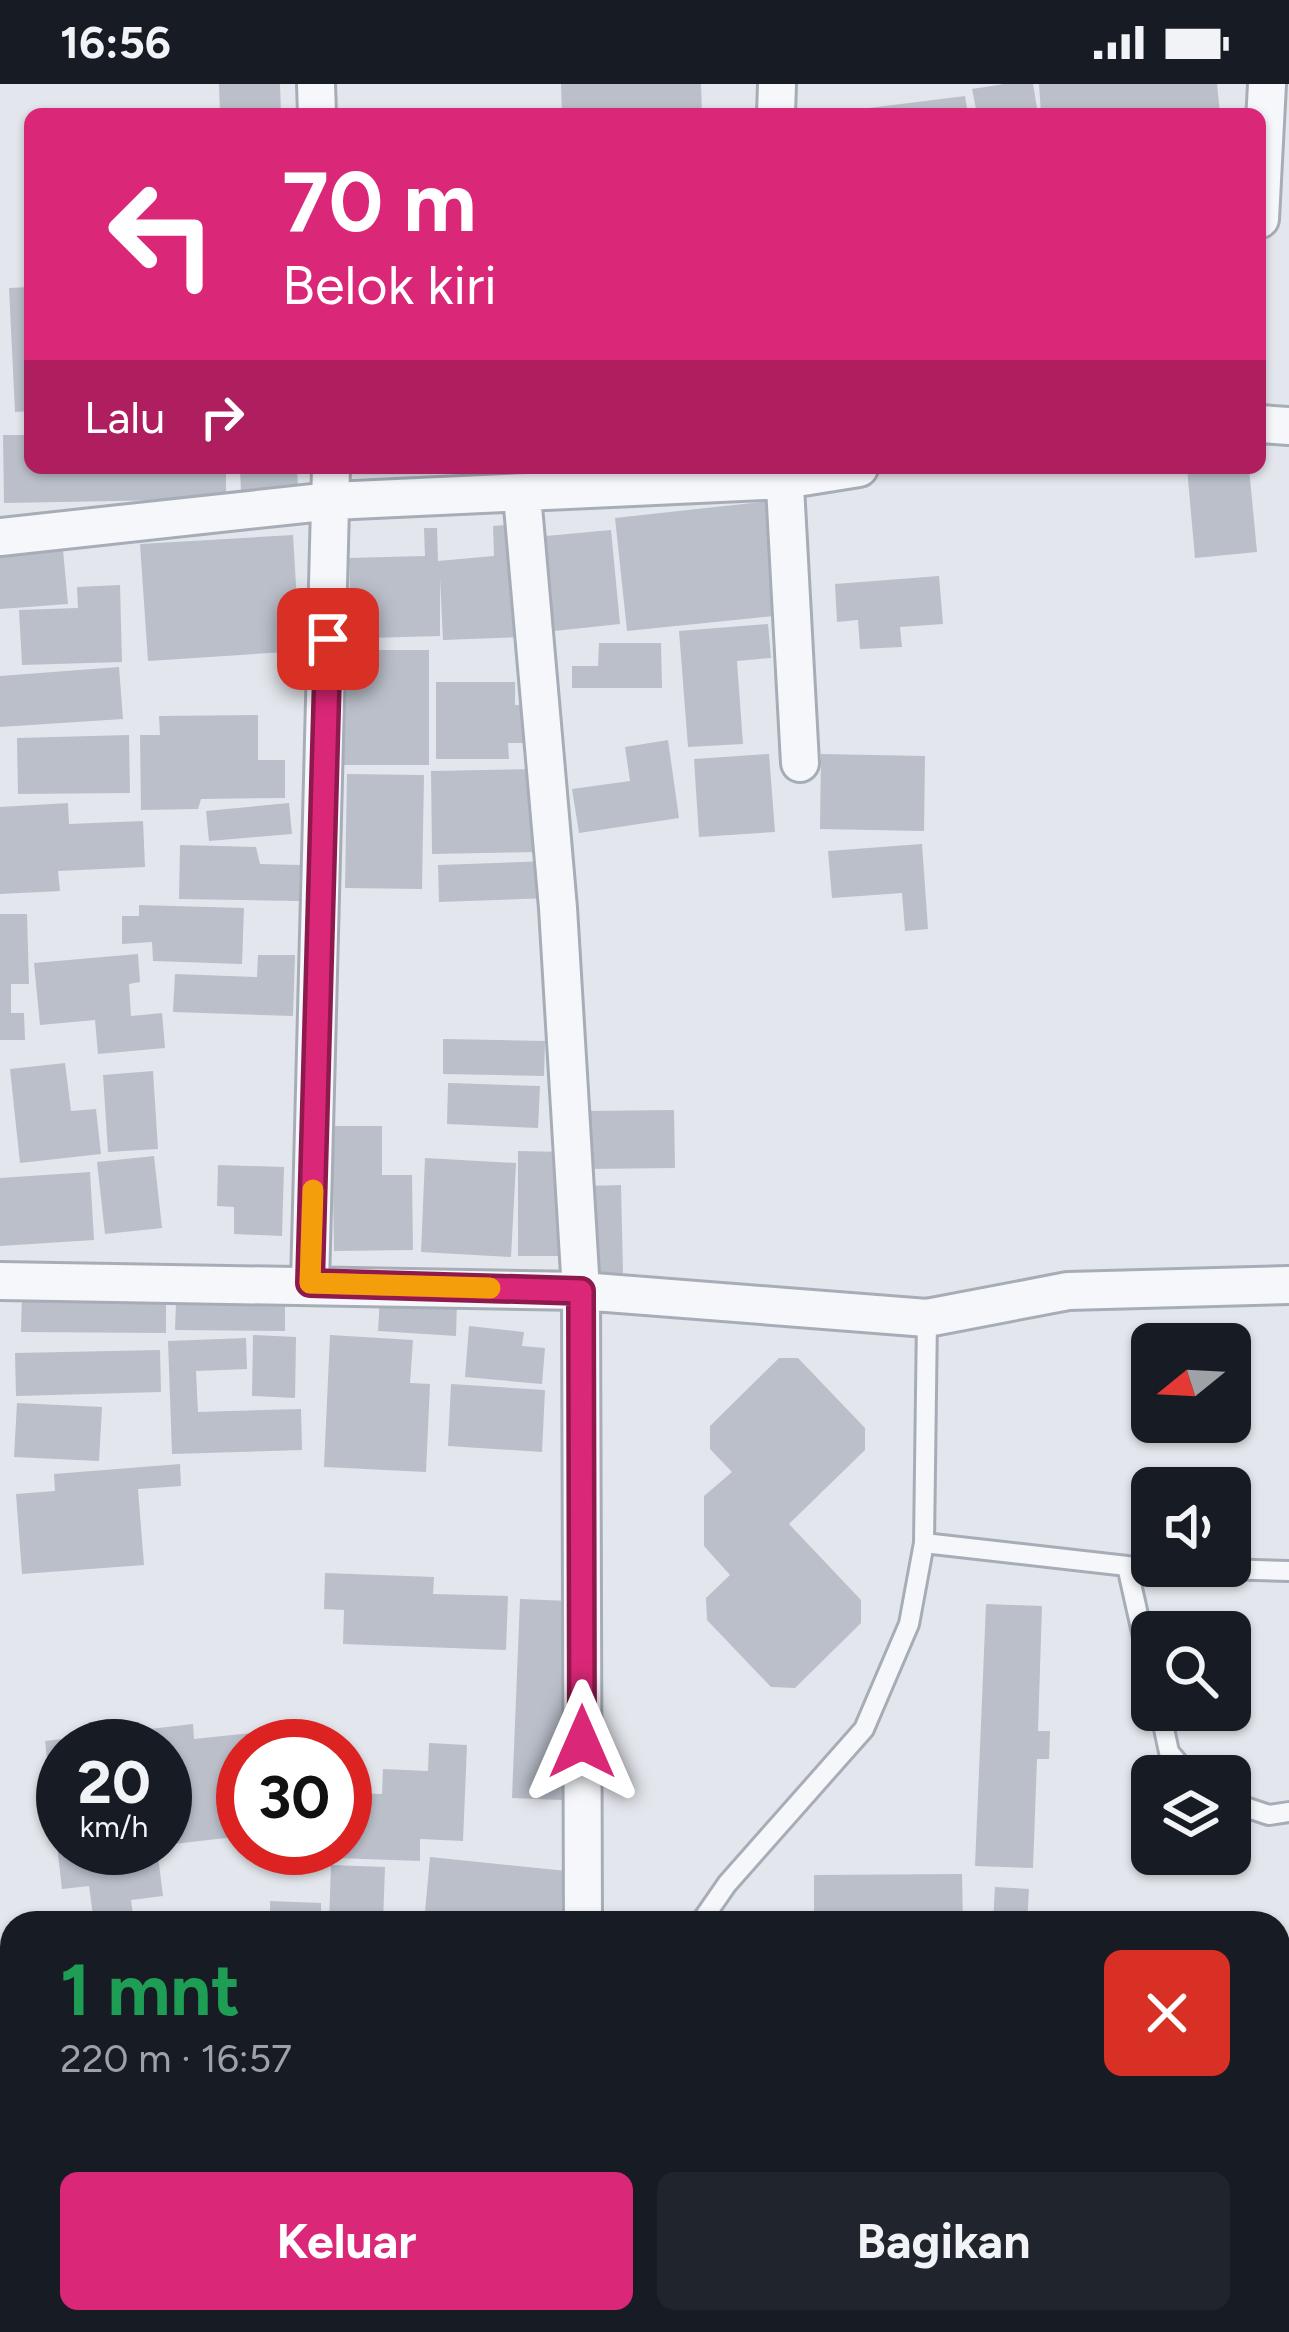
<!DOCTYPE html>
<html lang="id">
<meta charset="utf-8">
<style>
:root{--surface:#171b24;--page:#20242c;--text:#f1f3f6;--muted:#9ea1a6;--accent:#db2777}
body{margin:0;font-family:Figtree,sans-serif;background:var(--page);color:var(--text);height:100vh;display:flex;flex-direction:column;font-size:45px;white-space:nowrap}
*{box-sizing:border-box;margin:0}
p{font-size:39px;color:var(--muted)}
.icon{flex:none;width:66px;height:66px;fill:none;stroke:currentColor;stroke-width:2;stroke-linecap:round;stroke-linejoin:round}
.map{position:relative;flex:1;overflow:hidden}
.panel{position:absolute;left:0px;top:1827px;width:1290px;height:423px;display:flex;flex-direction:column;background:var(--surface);border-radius:36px 36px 0 0;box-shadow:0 3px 9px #0004}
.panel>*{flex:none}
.top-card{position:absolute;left:24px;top:24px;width:1242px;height:366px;border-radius:18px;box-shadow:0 3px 9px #0004;background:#db2777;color:#fff;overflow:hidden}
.needle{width:78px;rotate:252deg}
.tools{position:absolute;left:1131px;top:1239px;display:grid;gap:24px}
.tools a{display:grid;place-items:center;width:120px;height:120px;border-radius:18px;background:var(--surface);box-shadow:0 3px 9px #0004;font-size:60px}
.speed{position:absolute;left:36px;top:1635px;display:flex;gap:24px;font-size:60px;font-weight:700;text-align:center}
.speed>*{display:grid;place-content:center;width:156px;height:156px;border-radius:50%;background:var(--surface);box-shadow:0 3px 9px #0004;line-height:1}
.speed small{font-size:30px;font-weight:400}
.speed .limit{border:18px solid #d22;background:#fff;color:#111}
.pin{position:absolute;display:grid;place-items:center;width:102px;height:102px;color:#fff;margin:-51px;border-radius:24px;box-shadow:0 6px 18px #0006}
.me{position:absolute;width:132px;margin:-66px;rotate:0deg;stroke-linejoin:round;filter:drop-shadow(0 0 9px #0008)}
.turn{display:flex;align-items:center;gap:42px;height:252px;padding:0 60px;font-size:54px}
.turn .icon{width:156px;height:156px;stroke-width:2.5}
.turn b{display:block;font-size:84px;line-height:102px}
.then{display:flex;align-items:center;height:114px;padding:0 60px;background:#0003;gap:24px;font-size:45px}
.round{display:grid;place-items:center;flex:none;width:126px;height:126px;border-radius:18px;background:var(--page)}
.headline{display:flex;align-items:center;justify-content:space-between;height:204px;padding:0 60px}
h1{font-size:72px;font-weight:700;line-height:90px;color:#1e9e55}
.primary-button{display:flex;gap:24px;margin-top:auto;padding:24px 60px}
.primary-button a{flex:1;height:138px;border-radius:18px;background:var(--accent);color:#fff;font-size:48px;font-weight:700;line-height:138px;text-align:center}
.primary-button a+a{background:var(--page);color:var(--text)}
.status{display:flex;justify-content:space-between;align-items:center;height:84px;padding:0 60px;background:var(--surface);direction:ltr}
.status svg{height:33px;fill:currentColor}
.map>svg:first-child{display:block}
</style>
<div class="status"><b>16:56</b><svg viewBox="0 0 49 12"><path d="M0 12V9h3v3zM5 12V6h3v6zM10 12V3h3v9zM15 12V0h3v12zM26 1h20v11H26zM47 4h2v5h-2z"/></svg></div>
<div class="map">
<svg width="1289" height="2248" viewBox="0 0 1289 2248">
<rect width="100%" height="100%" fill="#e3e6ec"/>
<!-- building -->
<path fill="#babfca" d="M219,0H280L281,30H220Z
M561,0H701L702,30H562Z
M1004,0H1033L1038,30H977L972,5Z
M1039,0H1217L1220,30H1041Z
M965,12L968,30H869V24Z
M30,203V327L15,328L9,204Z
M3,351H30V384H226V415L4,419Z
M240,384H297L298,406L241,408Z
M1187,384H1249L1257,468L1195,474Z
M770,417L783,531L627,547L615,434Z
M520,440L525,553L443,556L440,494V552L334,555L333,509H350L349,474L425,472L424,444H437L438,477L494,472L493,442Z
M611,446L620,540L545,548L535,453Z
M293,451L300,567L148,577L140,460Z
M63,466L68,520L0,525V471Z
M939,492L943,540L900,543L902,563L860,565L858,536L837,538L835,500Z
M120,501L122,578L22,581L19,526L78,524L77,503Z
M768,540L771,574L737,577L743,660L688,663L679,547Z
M599,559H661L662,604H572V582H598Z
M335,566H429V681H336Z
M119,583L123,635L0,643V592Z
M436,598H515V621H530V659H508L509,675H436Z
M258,631V676H285V714L201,715L198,725L141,726L140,651H160L159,632Z
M129,651L130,709L18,710L17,654Z
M668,656L679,734L579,749L572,705L630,697L625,663Z
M769,670L775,748L699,753L694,675Z
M821,670L925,672L924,747L820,745Z
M537,685L539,768L432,770L431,687Z
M347,690L424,691L422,805L345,804Z
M68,719L69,740L143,737L145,783L58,787L60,807L0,810V723Z
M289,719L292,750L209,757L206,727Z
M922,760L928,845L905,847L902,809L832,814L828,767Z
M180,761L256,763L260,780L300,781L299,817L179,815Z
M548,777L549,814L439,818L438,781Z
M139,821L244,824L242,880L153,877L152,858L122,860V832H139Z
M0,830H27L29,900H11V929H24L25,956H0Z
M138,870L140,898L129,900L131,932L162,929L165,964L98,970L95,936L40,941L34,879Z
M258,871H295L293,932L173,928L175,890L257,893Z
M443,955L545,957L544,992L443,990Z
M65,979L71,1027L96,1025L101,1070L20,1079L10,985Z
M153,987L158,1065L108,1068L103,991Z
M448,999L540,1002L538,1044L447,1040Z
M674,1026L675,1084L586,1085L585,1027Z
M332,1042H382V1091H412L413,1166L334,1167Z
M518,1067L567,1068V1172H518Z
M154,1072L162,1144L105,1150L97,1078Z
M425,1074L516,1079L511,1173L421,1168Z
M218,1081L284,1083L282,1152L234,1150V1123L217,1122Z
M90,1088L94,1156L0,1162V1094Z
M621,1101L623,1189L587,1190L585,1102Z
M206,1206H285V1247L175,1246L176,1218L205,1219Z
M22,1210L166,1211V1249L21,1248Z
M380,1213L457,1218L456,1252L378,1247Z
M469,1242L524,1248L522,1262L545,1264L542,1300L465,1293Z
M253,1251L296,1253L295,1314L252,1312Z
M330,1251L413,1256L410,1299L430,1300L426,1388L324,1383Z
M246,1254L247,1285L196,1287L198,1328L301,1325L302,1366L172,1370L168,1257Z
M160,1266L161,1308L16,1312L15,1269Z
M779,1274H798L865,1344V1366L789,1440L861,1516V1539L795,1604L771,1603L707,1536L706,1514L730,1491L704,1462V1412L732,1388L710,1365V1342Z
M451,1300L545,1306L542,1368L448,1362Z
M17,1319L102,1323L99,1377L14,1373Z
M180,1380L181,1402L138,1405L144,1481L22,1490L16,1410L55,1407L54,1390Z
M325,1489L434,1493L433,1510L508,1512L506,1566L343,1560L344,1526L324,1525Z
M520,1515L570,1517L562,1716L512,1714Z
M986,1520L1042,1522L1038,1647H1050L1049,1675H1037L1033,1784L975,1782Z
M193,1640L194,1655L251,1649L252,1662H243V1700L238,1701L243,1752L165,1761V1662H63V1764H157L163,1812L131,1816L134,1839H94L89,1802L62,1805L45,1657Z
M429,1659L467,1661L463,1757L420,1755V1777L337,1774L338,1764H345V1709L382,1710L383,1685L428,1687Z
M430,1773L567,1787L562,1839H424Z
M331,1781L385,1783L383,1839H329Z
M962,1790L963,1839H814V1791Z
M995,1803L1029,1805L1027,1839H993Z
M270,1817L321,1819V1839H270Z
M1278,1887L1289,1888V1939L1278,1938Z
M12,1897V1918L1,1919L0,1898Z
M1280,2045H1289V2197H1285Z
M0,2080H12V2169L0,2168Z
M449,2238H567V2248H449Z
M580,2238H693V2248H579Z
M858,2238H925V2248H858Z
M982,2238H1025L1026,2246L982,2248Z
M1032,2238H1087L1088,2245L1033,2248Z"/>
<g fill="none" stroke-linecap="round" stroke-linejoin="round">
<!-- service casing -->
<g stroke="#a7adb7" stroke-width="24">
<path id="service" d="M924,1459L1127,1482L1289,1487
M1127,1482L1152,1593
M1160,1626L1169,1668L1189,1692
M1230,1718L1269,1731L1289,1728
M700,1839L727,1800L864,1645L909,1540L924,1459L927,1234"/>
</g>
<!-- minor casing -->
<g stroke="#a7adb7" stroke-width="42">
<path id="minor" d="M316,0L317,30
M776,30L777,0
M1260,135L1267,0
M1260,340L1289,342
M784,384L800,679
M522,411L558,824L581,1207L583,1839
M0,453L332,417L784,396L859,384
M0,1197L581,1207L927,1234L1068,1207L1289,1201
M310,1200L331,384
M716,2248L717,2238"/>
</g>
<!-- tertiary casing -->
<g stroke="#a7adb7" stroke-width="51">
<path id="tertiary" d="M0,1984H12
M1278,1989H1289"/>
</g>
<!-- service -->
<use href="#service" stroke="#f6f7fa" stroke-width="18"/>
<!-- minor -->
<use href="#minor" stroke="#f6f7fa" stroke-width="36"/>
<!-- tertiary -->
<use href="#tertiary" stroke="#f6f7fa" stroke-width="45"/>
</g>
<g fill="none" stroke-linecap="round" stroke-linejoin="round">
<!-- route casing -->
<g stroke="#8e194d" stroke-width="30">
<path id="route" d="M328,555L310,1199L581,1207L582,1658"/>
</g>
<!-- route -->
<use href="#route" stroke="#db2777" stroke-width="21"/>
<!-- slow -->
<path stroke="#f59e0b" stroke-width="21" d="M313,1106L310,1199L490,1204"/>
</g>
</svg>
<div class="tools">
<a><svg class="needle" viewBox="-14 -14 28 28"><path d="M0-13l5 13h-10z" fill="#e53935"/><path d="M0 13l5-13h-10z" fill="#9ea1a6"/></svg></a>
<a><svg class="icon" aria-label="sound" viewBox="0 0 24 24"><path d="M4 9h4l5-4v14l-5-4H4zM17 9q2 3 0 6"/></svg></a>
<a><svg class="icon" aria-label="search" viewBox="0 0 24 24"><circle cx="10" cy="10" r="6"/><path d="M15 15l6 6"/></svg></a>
<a><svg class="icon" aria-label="layers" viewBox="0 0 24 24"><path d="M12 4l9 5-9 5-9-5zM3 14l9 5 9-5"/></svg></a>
</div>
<div class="speed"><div>20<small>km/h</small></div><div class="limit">30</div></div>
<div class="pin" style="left:328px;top:555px;background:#d93025"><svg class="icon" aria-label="arrive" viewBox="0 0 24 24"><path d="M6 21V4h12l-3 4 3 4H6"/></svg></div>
<svg class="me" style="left:582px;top:1658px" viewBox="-20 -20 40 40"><path d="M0-17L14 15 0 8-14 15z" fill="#db2777" stroke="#fff" stroke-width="4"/></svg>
<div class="top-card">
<div class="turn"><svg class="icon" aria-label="left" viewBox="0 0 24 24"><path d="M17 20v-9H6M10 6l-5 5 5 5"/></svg><div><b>70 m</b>Belok kiri</div></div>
<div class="then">Lalu<svg class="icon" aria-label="right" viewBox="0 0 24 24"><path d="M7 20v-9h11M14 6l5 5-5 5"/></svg></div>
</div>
<section class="panel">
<div class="headline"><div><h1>1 mnt</h1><p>220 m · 16:57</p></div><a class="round" style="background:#d93025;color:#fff"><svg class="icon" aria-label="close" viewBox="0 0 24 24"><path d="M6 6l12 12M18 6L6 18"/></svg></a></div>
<div class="primary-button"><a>Keluar</a><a>Bagikan</a></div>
</section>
</div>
